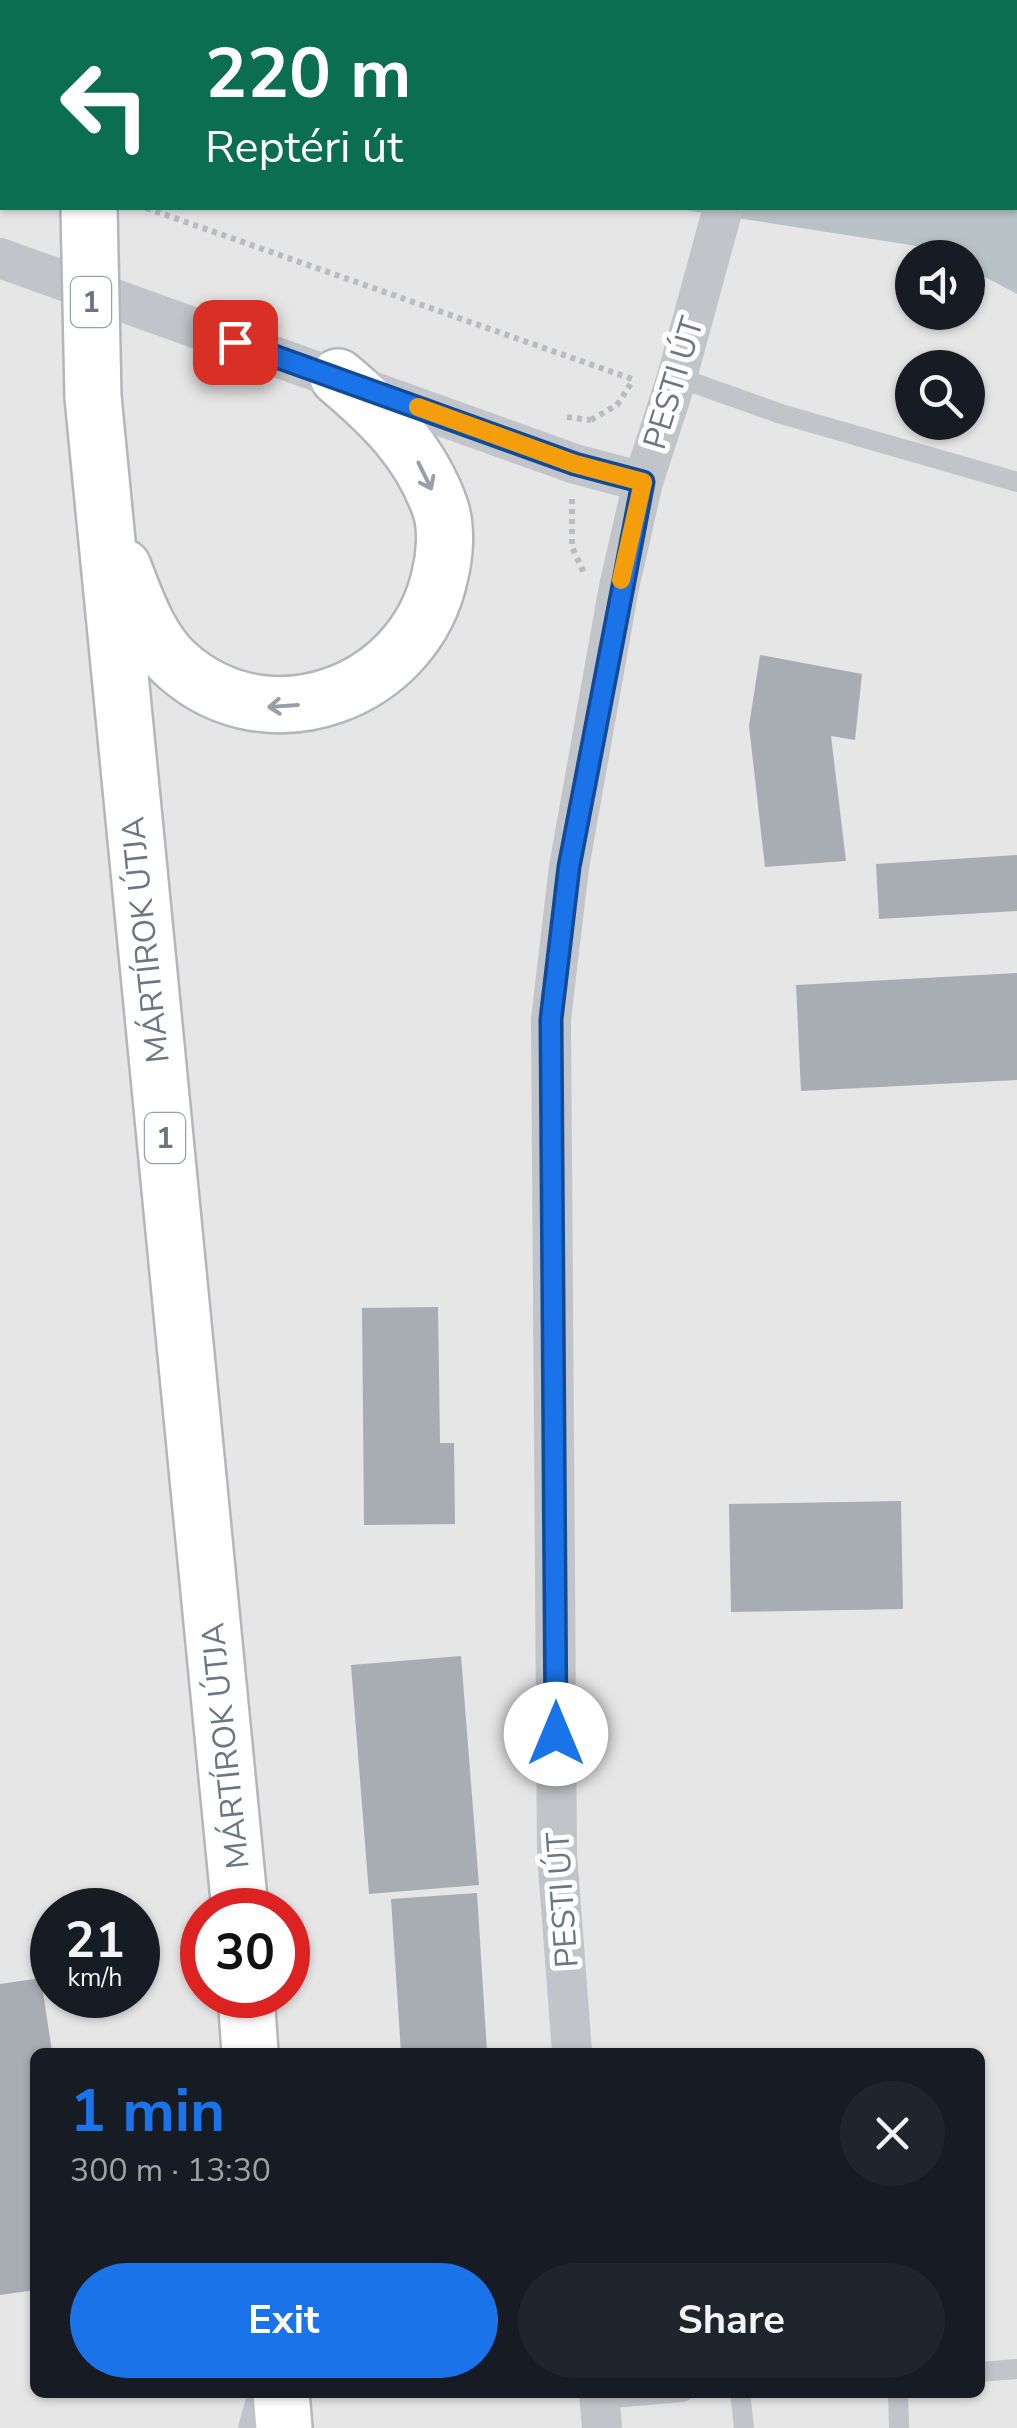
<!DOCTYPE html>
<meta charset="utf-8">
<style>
:root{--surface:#171b24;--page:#20242c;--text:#f1f3f6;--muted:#9ea1a6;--accent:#1a73e8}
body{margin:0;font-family:"Nunito Sans",sans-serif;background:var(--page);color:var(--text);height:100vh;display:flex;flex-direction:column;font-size:38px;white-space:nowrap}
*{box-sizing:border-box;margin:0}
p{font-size:32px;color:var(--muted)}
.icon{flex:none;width:55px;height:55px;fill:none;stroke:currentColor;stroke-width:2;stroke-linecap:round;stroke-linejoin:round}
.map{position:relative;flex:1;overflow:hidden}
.details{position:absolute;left:30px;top:2048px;width:955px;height:350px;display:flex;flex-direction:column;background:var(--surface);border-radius:15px;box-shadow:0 2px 8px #0004}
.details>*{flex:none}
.banner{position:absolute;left:0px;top:0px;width:1018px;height:210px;box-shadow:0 2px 8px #0004;background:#0b6e4f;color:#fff;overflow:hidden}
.tools{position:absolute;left:895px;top:240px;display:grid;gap:20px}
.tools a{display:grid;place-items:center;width:90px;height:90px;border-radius:50%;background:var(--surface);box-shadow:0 2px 8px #0004;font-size:50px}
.speed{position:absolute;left:30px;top:1888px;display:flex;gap:20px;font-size:50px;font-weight:700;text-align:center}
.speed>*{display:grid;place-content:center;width:130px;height:130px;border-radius:50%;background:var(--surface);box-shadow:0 2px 8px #0004;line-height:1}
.speed small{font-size:25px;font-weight:400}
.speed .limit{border:15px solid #d22;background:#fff;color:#111}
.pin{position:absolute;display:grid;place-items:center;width:85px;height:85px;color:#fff;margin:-42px;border-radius:20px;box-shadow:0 5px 15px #0006}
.me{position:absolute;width:110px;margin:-55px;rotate:0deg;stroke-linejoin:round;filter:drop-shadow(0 0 8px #0008)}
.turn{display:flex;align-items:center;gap:35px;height:210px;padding:0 40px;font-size:45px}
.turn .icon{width:130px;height:130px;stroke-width:2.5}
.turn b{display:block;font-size:70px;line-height:85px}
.round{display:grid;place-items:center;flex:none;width:105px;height:105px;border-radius:52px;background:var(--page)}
.overview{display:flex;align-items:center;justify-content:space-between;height:170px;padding:0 40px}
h1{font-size:60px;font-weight:700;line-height:75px;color:var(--accent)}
.button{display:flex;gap:20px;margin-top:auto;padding:20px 40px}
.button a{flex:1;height:115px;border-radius:60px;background:var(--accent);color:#fff;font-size:40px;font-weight:700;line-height:115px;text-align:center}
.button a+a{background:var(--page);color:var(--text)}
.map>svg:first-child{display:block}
</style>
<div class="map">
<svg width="1017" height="2428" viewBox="0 0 1017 2428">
<rect width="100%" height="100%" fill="#f7f7f5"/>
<!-- built -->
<path fill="#e5e6e5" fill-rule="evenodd" d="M0,0L23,2H2V208H672L929,248L947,257L912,258V312H968V268L1017,294V2428H0ZM912,368H968V422H912ZM52,1910H138V1995H52ZM202,1910H288V1995H202ZM35,2052H980V2392H35Z"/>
<!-- green -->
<path fill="#d7dcd5" d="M434,0H950L949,2Z"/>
<!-- water -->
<path fill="#b9c2c6" d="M16,0H434L441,2H23Z
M950,0H1017V294L968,268V258L947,257L929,248L672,208H1015V2Z"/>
<!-- building -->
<path fill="#a7adb3" d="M760,655L862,674L855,740L831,736L846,861L765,867L749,726Z
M1017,855V911L879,919L876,864Z
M1017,973V1080L801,1091L796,985Z
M438,1307L440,1443H454L455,1524L364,1525L362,1308Z
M901,1501L903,1609L731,1612L729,1504Z
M461,1656L479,1885L369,1894L351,1665Z
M477,1893L487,2052H401L391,1899Z
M41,1978L52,2052H35V2290L0,2295V1984Z"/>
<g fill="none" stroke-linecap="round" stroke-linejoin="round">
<!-- primary casing -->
<g stroke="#b3b6ba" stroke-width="60">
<path id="primary" d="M87,2V0
M93,397L240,1910
M123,567C136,601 150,642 178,666C270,747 415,693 440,575C445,555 447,527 440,507C420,451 383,415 338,377
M246,1995L250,2052
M281,2392L284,2428"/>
</g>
<!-- path -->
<path stroke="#b9bcbe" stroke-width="6" stroke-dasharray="5 5" stroke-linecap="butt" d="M733,2L734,0
M146,208L635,380
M567,417L591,420
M591,420L617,405L632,382
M572,499V547L584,573"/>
<!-- lane -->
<path stroke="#c1c4c8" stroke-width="20" d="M677,377L781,414L1017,482
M980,2372L1017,2369
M740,2392L744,2428
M898,2392L899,2428
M600,2399L683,2392
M248,2428L258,2392"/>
<!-- street -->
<path stroke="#c1c4c8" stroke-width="40" d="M778,2L779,0
M0,258L575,464L643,482
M572,2052L557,1854L551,1019L569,867L619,587L643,482L677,377L723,208
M599,2392L602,2428"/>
<!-- primary -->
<use href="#primary" stroke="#fff" stroke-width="55"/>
<!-- primary-bridge casing -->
<g stroke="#b3b6ba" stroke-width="60" stroke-linecap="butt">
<path id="primary-bridge" d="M89,208L93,397"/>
</g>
<!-- primary-bridge -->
<use href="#primary-bridge" stroke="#fff" stroke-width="55"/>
</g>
<!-- one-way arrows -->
<defs><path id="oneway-shaft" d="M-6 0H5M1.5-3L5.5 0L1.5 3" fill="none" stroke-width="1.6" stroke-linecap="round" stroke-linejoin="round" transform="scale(2.5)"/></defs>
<g stroke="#979fa8">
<use href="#oneway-shaft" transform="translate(425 476) rotate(64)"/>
<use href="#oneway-shaft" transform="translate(283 706) rotate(176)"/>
</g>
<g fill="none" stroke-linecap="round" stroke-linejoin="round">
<!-- route casing -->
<g stroke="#114b97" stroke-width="25">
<path id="route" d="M235,342L575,464L643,482L569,867L551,1019L556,1734"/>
</g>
<!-- route -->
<use href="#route" stroke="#1a73e8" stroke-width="18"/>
<!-- slow -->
<path stroke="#f59e0b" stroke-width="18" d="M418,407L575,464L643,482L621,580"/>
</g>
<g text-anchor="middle" stroke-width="10" stroke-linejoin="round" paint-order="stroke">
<!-- shield labels -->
<g fill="#fff" stroke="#979fa8" stroke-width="2.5">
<rect x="71" y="277" width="40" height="50" rx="8"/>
<rect x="145" y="1113" width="40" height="50" rx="8"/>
</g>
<g font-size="30" font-weight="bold" fill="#6a7682">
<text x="91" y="312">1</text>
<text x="165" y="1148">1</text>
</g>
<!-- street labels -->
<g font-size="32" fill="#6a7682" stroke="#fff">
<text transform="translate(673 383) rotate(-73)" y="11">PESTI ÚT</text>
<text transform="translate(145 940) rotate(-96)" y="11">MÁRTÍROK ÚTJA</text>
<text transform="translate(225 1746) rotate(-96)" y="11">MÁRTÍROK ÚTJA</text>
<text transform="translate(562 1900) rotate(-94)" y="11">PESTI ÚT</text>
</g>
</g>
</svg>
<div class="tools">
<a><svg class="icon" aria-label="sound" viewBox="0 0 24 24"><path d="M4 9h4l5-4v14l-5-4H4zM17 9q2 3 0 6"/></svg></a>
<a><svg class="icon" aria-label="search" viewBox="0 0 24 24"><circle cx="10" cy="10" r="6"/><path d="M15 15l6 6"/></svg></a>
</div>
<div class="speed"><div>21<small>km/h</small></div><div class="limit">30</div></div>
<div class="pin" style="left:235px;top:342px;background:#d93025"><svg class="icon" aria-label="arrive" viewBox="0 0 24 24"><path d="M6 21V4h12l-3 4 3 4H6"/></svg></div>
<svg class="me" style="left:556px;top:1734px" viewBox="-20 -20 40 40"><circle r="19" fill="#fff"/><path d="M0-13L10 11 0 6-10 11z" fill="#1a73e8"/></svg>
<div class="banner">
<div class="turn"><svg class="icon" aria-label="left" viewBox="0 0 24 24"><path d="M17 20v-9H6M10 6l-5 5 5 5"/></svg><div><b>220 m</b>Reptéri út</div></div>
</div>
<section class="details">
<div class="overview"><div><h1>1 min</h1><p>300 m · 13:30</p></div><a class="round"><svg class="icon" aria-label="close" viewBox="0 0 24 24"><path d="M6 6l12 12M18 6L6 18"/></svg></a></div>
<div class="button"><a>Exit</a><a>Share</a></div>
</section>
</div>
